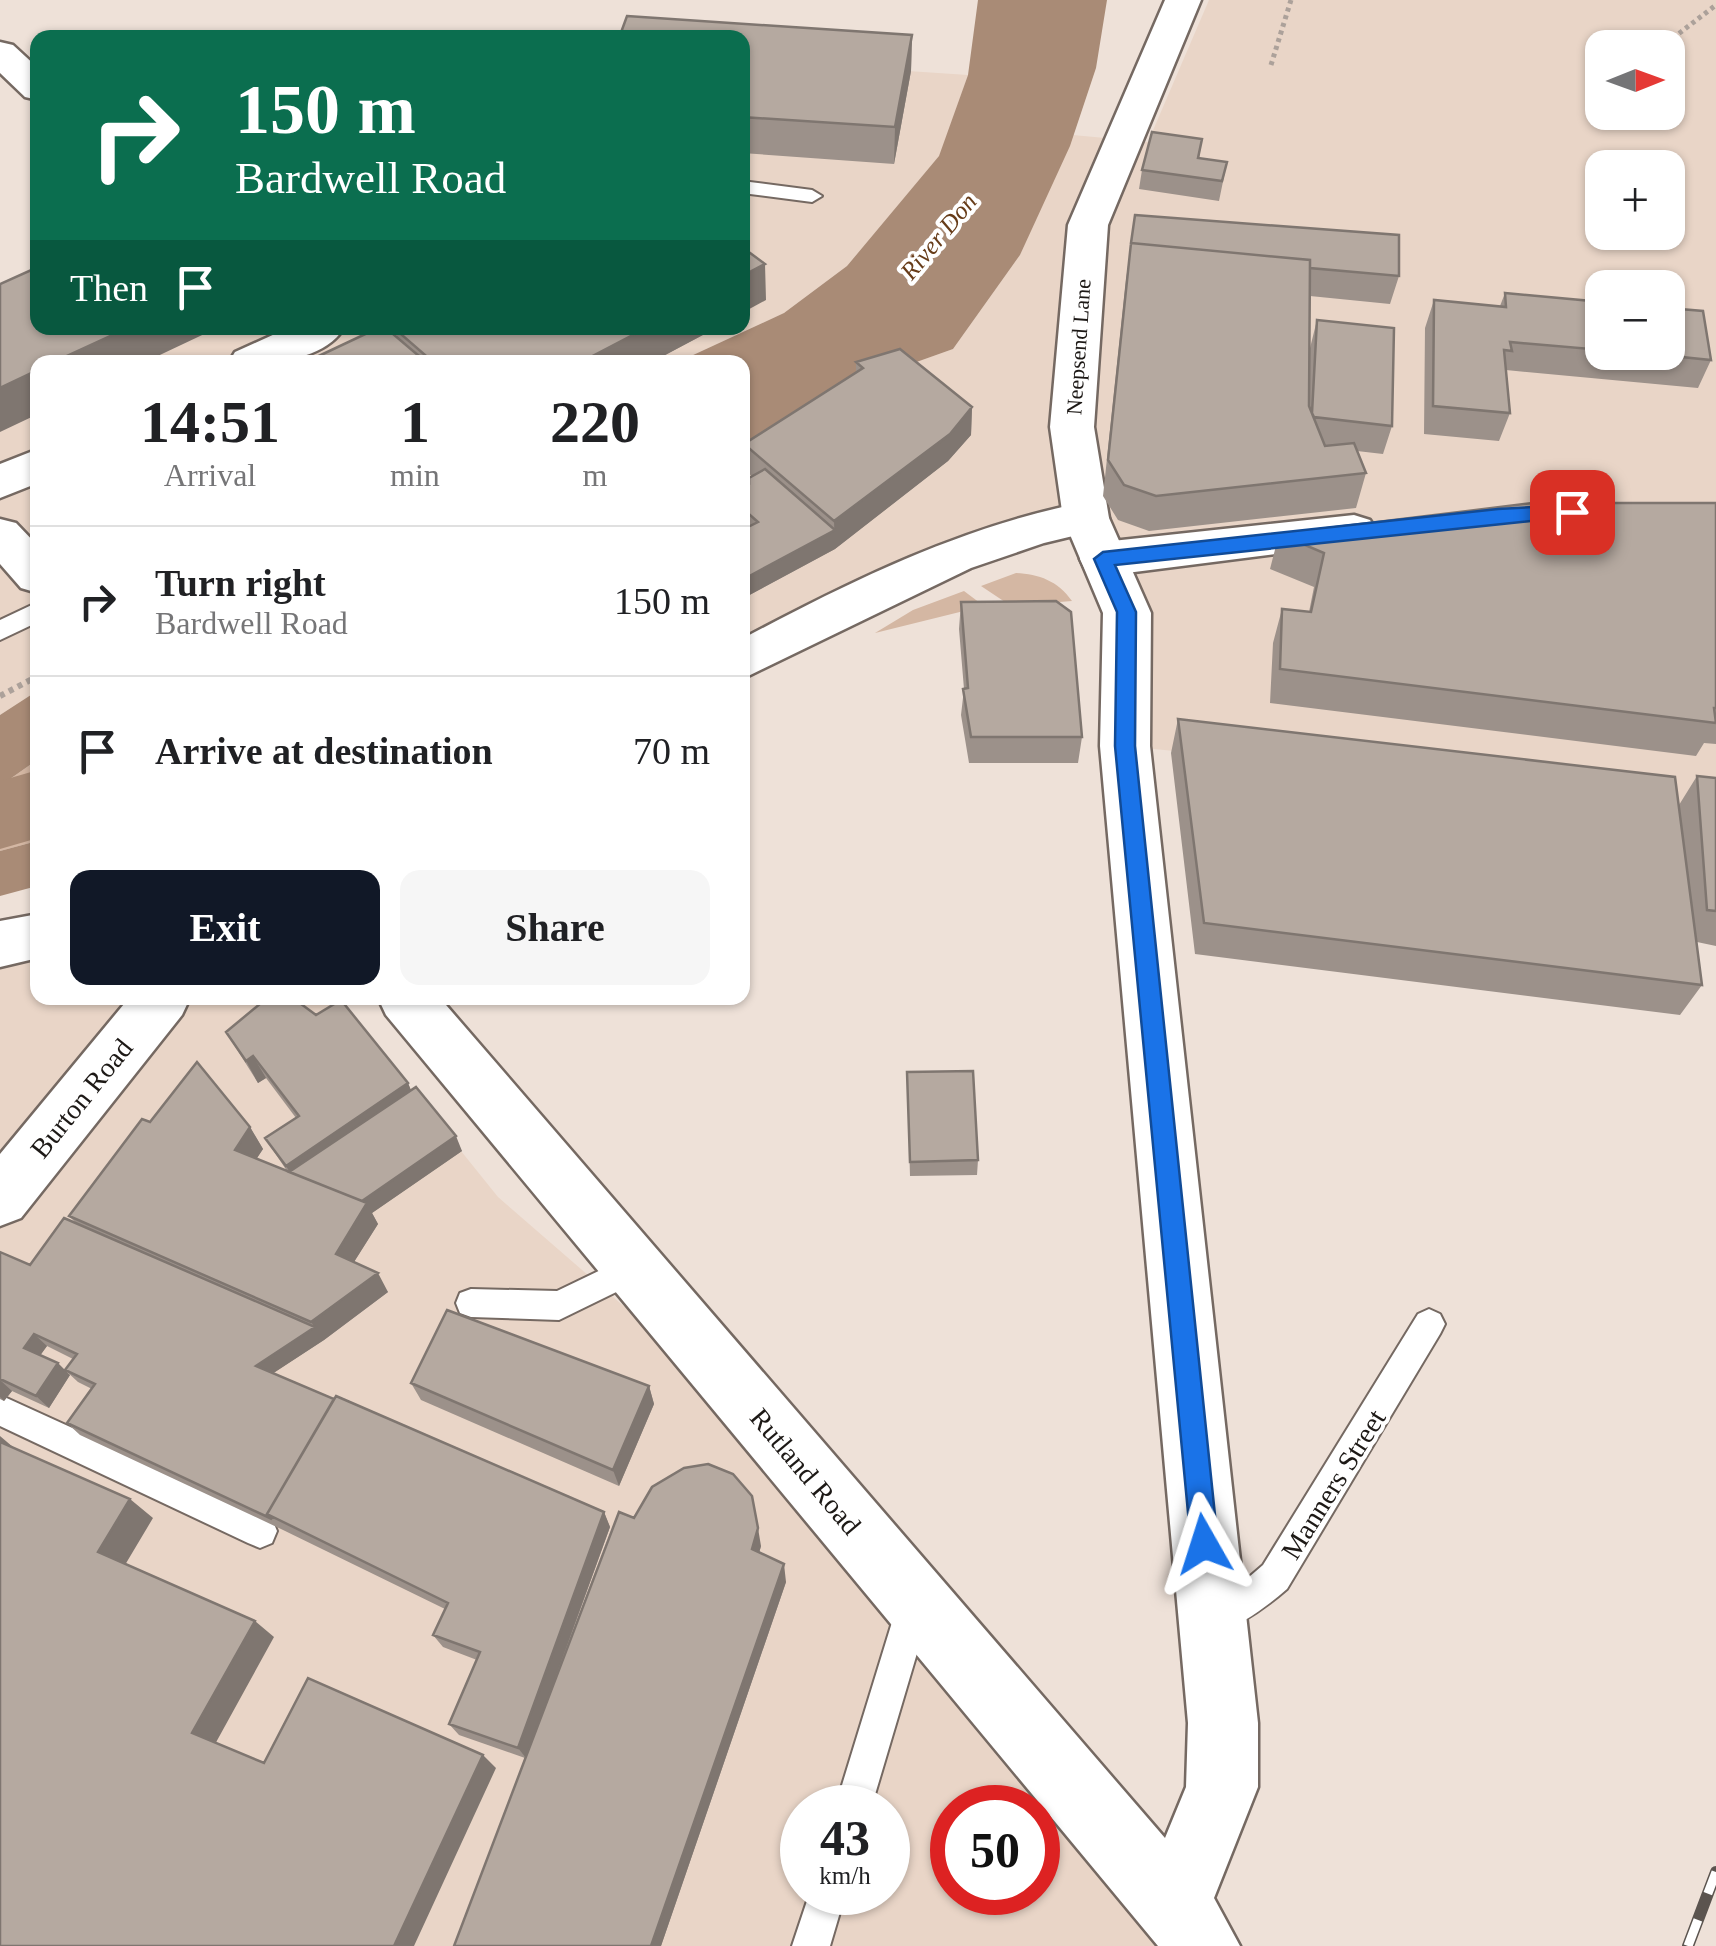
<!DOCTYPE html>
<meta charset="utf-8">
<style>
:root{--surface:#fff;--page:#f6f6f6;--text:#202124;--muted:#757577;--line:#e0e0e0;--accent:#111827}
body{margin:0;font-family:Georgia,serif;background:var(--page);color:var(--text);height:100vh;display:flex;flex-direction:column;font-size:38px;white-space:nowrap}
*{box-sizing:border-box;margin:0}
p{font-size:32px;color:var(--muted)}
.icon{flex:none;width:55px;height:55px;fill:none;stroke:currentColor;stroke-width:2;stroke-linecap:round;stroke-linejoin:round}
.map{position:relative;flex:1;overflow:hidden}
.drawer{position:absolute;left:30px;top:355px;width:720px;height:650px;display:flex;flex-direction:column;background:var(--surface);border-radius:20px;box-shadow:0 2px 8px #0004}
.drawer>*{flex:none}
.banner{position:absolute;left:30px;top:30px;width:720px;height:305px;border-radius:20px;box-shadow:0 2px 8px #0004;background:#0b6e4f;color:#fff;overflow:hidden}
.needle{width:65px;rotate:89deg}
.controls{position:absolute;left:1585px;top:30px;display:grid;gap:20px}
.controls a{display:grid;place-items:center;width:100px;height:100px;border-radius:20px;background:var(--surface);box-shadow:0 2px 8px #0004;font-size:50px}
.speed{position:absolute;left:780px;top:1785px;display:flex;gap:20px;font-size:50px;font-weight:700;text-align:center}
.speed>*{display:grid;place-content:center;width:130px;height:130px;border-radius:50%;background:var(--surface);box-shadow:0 2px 8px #0004;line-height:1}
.speed small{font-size:25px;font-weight:400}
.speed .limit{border:15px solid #d22;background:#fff;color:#111}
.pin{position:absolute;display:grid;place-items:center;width:85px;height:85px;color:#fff;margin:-42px;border-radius:20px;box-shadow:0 5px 15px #0006}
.me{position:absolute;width:110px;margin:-55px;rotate:354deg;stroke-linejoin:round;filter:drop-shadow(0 0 8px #0008)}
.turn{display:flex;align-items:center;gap:35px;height:210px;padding:0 40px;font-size:45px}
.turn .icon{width:130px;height:130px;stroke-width:2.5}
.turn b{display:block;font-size:70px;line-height:85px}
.then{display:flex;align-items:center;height:95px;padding:0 40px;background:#0003;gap:20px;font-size:38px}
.eta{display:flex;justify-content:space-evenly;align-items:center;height:170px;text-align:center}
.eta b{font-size:60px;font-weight:700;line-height:70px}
.action{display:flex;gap:20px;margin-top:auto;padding:20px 40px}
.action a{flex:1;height:115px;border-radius:20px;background:var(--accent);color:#fff;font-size:40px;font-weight:700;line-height:115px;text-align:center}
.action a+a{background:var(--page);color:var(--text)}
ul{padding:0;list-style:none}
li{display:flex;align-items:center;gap:30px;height:150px;padding:0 40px;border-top:2px solid var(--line)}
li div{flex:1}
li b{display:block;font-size:38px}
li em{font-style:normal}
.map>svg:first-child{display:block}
</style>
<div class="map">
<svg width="1716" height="1946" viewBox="0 0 1716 1946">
<rect width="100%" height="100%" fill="#eee1d8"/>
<!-- built -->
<path fill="#e9d5c7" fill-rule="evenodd" d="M1209,0H1716V811L1662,801L1125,746L1127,613L1086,518L743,661V457L852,385L953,349L1020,255L1073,135L1148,142ZM1602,48H1668V112H1602ZM1602,168H1668V232H1602ZM1602,288H1668V352H1602Z
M743,60L968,75L940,155L847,266L784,313L678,362H38L37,691L0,715V312L38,328H288L300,339L323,328H742Z
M37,936L38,998H338L498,1197L688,1362L1176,1946H0V944ZM802,1808H888V1892H802ZM952,1808H1038V1892H952Z"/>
<!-- green -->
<path fill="#d4b7a3" d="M1016,573C1039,574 1058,581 1072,601L1011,606L981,586Z
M964,591L984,606L875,633L913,610Z
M37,760V841L0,851V786Z"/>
<!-- water -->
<path fill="#a98b76" d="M978,0H1107L1096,68L1070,146L1020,255L953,349L852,385L743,457L742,362H678L784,313L847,266L939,156L968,75Z
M37,691V760L0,786V715Z
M37,841V886L0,896V851Z"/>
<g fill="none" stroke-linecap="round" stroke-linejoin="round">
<!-- river -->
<path fill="#a98b76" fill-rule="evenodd" d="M38,770V838L0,849V781Z"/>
<!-- lane casing -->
<g stroke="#756962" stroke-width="4">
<path id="lane" d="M742,181L812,190L822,196L812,202L742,193Z
M38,602V622L0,640V620Z
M634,1254L645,1258L649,1268L645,1278L559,1320L471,1317L460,1313L456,1303L460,1293L471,1289L557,1291Z
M1429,1309L1440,1314L1445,1324L1440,1334L1287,1589C1264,1609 1242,1624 1213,1636L1201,1631L1196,1619L1201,1607L1234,1590L1263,1565L1418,1314Z
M0,1395L272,1519L277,1531L272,1543L260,1548L248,1543L0,1426Z
M914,1589L926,1594L931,1606L871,1808H835L897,1606L902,1594Z
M810,1892H846L830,1946H792Z"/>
</g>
<!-- street casing -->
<g stroke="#756962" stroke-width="5">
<path id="street" d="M0,42L13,45L38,68V100L25,97L0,73Z
M288,328H344C322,363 265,364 229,362L235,352Z
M38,449V483L0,498V464Z
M1086,502L1102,507L1109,518L1102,529L1044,543L971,568L742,679V639C853,580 963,526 1086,502Z
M1354,515L1370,520L1377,531L1370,542L1103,576L1086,571L1080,559L1086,547L1103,542Z
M38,914V958L0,967V921Z
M129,998H190L182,1015L21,1218L0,1226V1154Z"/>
</g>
<!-- secondary casing -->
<g stroke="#756962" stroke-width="5">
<path id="secondary" d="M1165,0H1201L1108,225L1094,427L1109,518L1151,613L1150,746L1258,1723V1787L1214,1898L1240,1946H1158L386,1015L378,998H440L1165,1838L1186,1787L1188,1723L1100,746L1103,613L1063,518L1050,427L1068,225Z
M0,519L16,523L38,546V593L21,588L0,564Z"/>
</g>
<!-- path-far1 -->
<path stroke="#aca19a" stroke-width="5" stroke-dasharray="4 4" stroke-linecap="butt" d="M1660,48L1716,5
M1271,65L1291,0"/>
<!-- path -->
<path stroke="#aca19a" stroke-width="6" stroke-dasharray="5 5" stroke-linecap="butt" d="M0,696L38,676"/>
<!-- lane -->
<use href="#lane" fill="#fff" fill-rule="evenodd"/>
<!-- street -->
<use href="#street" fill="#fff" fill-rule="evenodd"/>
<!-- secondary -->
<use href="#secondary" fill="#fff" fill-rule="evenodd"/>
<!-- rail casing -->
<g stroke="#5b544f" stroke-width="12">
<path id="rail" d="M1688,1946L1716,1872"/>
</g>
<!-- rail -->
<use href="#rail" stroke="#fff" stroke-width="9" stroke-dasharray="28" stroke-linecap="butt"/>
</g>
<!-- wall -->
<path fill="#9c918a" d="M912,35L911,71L894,164L742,153V38Z
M1202,139L1199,158L1227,162L1219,201L1139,189L1142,170Z
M1135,215L1399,276L1390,304L1310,296V348L1317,320L1392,426L1383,454L1357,451L1366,473L1356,508L1149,531L1118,520L1103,496L1126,280Z
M1505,293L1602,302V352H1668L1711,360L1698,388L1506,370L1510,413L1499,441L1424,434L1425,328L1434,300L1500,306Z
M399,328H716L652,362H306L397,337L395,329Z
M856,362L972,407L971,435L948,461L835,549L742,599V530L746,528L742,526V488L749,484L752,476L746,472L744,444L856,373Z
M1716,503V744L1704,743L1696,756L1270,703L1273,643L1282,609L1309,612L1314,587L1270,569L1279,534Z
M961,602L1082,737L1078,763H969L961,715L964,689L959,629Z
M1178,719L1679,805L1697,776L1716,778V946L1697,942L1702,985L1680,1015L1195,954L1171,753Z
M226,1032L408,1083L411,1091L462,1151L372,1213L378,1224L354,1262L388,1292L324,1340L273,1373L604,1512L610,1527L551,1691L634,1518L761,1546L759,1553L786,1582L661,1946H454L525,1758L459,1735L449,1724L477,1660L443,1647L433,1635L445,1609L281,1529L80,1435L67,1423L92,1389L78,1382L65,1370L73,1359L47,1346L40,1355L70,1375L49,1408L12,1391L4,1401L0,1399V1252L30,1265L75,1222L69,1216L150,1122L250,1127L263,1149L256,1159L287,1171L265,1138L296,1118L266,1078L258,1083Z
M907,1072L978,1160L977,1175L910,1176Z
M411,1383L649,1386L654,1404L619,1486L421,1400Z"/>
<!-- shaded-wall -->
<path fill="#7f7670" d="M912,35L911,71L894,164L895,127Z
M765,264L766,300L742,313V276Z
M128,328H217L145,362H54Z
M646,328H716L652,362H581Z
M38,370V414L0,432V388Z
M972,407L971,435L948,461L835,549L834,521Z
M835,530V549L742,599V580Z
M253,1056L266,1078L258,1083L246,1061Z
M408,1083L417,1105L294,1179L286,1166Z
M250,1127L263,1149L248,1172L235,1150Z
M456,1136L462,1151L372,1213L378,1224L347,1273L336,1254L357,1204Z
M378,1273L388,1292L324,1340L311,1322Z
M315,1327L324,1340L266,1378L256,1366Z
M34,1334L47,1346L37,1360L24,1348Z
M58,1363L70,1375L49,1408L36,1396Z
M0,1380L12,1391L4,1401L0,1397Z
M649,1386L654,1404L619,1486L613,1470Z
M0,1436L20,1453L0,1446Z
M130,1499L153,1518L122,1570L98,1552Z
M604,1512L610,1527L526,1758L518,1748Z
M758,1528L761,1546L755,1567L752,1549Z
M784,1564L786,1582L661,1946H651Z
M255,1621L274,1637L214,1746L192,1733Z
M483,1755L496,1768L414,1946H394Z"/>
<!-- building -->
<path fill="#b5a9a0" stroke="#7f7670" stroke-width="2.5" d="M627,16L912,35L895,127L742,117V38H619Z
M1152,132L1202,139L1198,158L1227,162L1222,181L1142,170Z
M1135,215L1399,235V276L1310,268V260L1131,243Z
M1131,243L1310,260L1309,406L1325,446L1354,443L1366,473L1156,496L1124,485L1108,460Z
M742,247L765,264L742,276Z
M38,267V328H128L54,362H38V370L0,388V284Z
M1505,293L1602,302V350L1510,342L1512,351L1504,350L1510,413L1433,406L1434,300L1506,307Z
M1668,308L1703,311L1711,360L1633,352H1668Z
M1317,320L1394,328L1392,426L1314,417L1312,413Z
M378,328H386L426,362H306Z
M399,328H646L581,362H433L395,329Z
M900,349L972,407L950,434L834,521L744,444L863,368L856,362Z
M765,469L835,530L742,580V530L758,522L742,508V488L749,484V478Z
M1533,503H1716V708H1714L1716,723L1280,669L1282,609L1311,612L1324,553L1279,534Z
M1056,601L1071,612L1082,737H971L963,689L968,688L961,602Z
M1178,719L1675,777L1702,985L1204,923Z
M1697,776L1716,778V911L1707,910Z
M267,998H293L316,1015L341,1000L408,1083L286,1166L265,1138L299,1116L253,1056L246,1061L226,1032Z
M197,1062L250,1127L235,1150L367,1203L336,1254L378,1273L311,1322L69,1216L142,1119L150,1122Z
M973,1071L978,1160L910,1162L907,1072Z
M416,1087L456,1136L362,1201L289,1172Z
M64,1218L315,1327L256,1366L334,1399L267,1514L272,1519L67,1423L95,1384L65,1370L77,1354L34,1334L24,1348L58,1363L36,1396L0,1379V1252L30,1265Z
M447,1310L649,1386L613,1470L411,1383Z
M336,1396L604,1512L518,1748L449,1724L480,1652L433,1635L448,1603L267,1514Z
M0,1442L130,1499L98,1552L255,1621L192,1733L264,1763L308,1678L483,1755L394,1946H0Z
M708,1464L733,1474L752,1496L758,1528L752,1549L784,1564L651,1946H454L619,1512L634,1518L652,1487L684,1468Z"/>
<!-- route -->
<path fill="#1a73e8" stroke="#114b97" stroke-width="2.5" d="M1572,505L1578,507V516L1115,565L1136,612L1135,746L1218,1544L1214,1553L1204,1557L1195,1553L1191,1544L1115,746L1117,612L1094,559L1103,552L1498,509Z"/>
<g text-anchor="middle" stroke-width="8" stroke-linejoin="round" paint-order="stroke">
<!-- far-street labels -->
<g font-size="22" fill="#1d1916" stroke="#fff">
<text transform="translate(1078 347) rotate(-86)" y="8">Neepsend Lane</text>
</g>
<!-- far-water labels -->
<g font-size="25" font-style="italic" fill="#673c19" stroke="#fff">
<text transform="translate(938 236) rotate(-50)" y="9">River Don</text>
</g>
<!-- street labels -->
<g font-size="28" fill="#1d1916" stroke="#fff">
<text transform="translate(81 1098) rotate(-51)" y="10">Burton Road</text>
<text transform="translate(806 1471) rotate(50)" y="10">Rutland Road</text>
<text transform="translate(1333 1484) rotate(-58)" y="10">Manners Street</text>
</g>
</g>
</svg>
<div class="controls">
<a><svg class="needle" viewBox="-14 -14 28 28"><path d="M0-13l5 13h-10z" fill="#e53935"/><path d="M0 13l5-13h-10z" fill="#757577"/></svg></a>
<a>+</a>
<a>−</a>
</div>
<div class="speed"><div>43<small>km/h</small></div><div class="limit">50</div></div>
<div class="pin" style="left:1572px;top:512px;background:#d93025"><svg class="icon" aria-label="arrive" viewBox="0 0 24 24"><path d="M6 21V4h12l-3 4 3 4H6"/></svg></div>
<svg class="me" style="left:1204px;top:1544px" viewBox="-20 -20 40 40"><path d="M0-17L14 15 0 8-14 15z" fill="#1a73e8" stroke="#fff" stroke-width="4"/></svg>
<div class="banner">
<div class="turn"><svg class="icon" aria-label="right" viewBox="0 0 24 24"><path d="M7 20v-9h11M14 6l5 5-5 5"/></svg><div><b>150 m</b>Bardwell Road</div></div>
<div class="then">Then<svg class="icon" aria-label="arrive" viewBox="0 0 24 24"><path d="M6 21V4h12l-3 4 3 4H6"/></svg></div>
</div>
<section class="drawer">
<div class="eta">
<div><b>14:51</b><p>Arrival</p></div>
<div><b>1</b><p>min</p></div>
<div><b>220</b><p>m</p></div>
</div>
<ul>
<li><svg class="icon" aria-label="right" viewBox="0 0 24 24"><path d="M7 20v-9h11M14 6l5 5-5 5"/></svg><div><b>Turn right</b><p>Bardwell Road</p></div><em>150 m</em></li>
<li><svg class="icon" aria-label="arrive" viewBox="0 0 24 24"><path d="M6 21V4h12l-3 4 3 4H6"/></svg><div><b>Arrive at destination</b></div><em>70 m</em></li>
</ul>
<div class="action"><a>Exit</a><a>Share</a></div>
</section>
</div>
